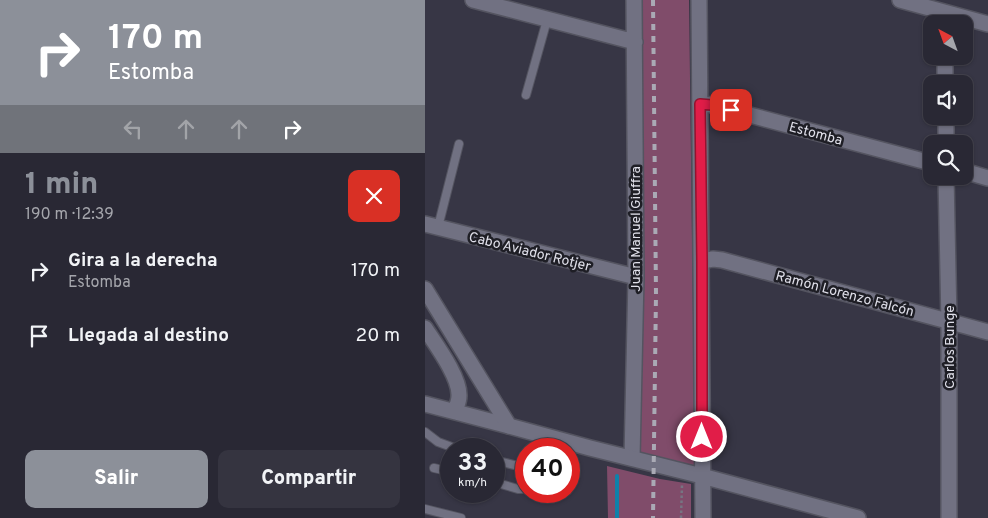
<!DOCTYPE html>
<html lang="es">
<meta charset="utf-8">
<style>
:root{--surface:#292834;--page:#353440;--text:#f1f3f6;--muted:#a5a6ac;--line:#45444f;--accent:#8c9099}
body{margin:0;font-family:Overpass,sans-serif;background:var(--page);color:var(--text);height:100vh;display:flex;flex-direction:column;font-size:19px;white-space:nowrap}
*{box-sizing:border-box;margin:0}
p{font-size:16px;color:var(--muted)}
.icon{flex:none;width:28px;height:28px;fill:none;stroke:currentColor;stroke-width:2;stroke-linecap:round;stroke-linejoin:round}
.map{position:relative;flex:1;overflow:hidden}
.drawer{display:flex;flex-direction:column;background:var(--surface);width:425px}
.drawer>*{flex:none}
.banner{background:#8c9099;color:#fff;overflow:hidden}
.needle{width:32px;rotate:319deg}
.fabs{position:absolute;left:498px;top:15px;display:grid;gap:10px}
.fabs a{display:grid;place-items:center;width:50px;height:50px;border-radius:10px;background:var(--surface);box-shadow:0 1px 4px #0004,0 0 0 1px var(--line);font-size:25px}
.speed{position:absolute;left:15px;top:438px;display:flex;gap:10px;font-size:25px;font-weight:700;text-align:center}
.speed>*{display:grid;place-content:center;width:65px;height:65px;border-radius:50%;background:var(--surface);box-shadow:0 1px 4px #0004,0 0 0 1px var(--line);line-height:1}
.speed small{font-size:12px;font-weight:400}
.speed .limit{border:8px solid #d22;background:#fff;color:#111}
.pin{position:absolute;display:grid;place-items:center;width:42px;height:42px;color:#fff;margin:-21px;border-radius:10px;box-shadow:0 2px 8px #0006}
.me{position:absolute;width:55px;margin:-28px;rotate:0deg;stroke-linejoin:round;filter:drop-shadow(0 0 4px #0008)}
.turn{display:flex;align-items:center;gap:18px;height:105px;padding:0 25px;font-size:22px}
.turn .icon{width:65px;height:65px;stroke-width:2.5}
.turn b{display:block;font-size:35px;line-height:42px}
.lanes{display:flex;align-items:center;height:48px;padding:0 25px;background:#0003;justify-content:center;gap:25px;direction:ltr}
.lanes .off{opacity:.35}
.round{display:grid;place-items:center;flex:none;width:52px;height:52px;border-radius:10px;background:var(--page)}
.head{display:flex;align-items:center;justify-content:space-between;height:85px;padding:0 25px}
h1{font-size:30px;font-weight:800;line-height:38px;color:var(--accent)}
.cta{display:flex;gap:10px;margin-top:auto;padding:10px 25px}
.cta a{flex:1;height:58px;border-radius:10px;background:var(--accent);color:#fff;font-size:20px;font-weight:800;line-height:58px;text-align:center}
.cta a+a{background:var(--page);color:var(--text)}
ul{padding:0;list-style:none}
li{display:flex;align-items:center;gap:15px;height:65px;padding:0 25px}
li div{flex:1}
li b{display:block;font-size:19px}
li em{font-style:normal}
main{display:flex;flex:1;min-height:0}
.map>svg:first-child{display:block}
</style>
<main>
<section class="drawer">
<div class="banner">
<div class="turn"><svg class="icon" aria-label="right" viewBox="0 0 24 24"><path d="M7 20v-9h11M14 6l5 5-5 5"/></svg><div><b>170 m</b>Estomba</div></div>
<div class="lanes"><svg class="icon off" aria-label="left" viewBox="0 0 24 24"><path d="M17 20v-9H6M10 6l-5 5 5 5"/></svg><svg class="icon off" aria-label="ahead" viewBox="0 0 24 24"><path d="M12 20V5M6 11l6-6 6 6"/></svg><svg class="icon off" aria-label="ahead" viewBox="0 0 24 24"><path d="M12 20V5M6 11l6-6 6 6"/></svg><svg class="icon" aria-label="right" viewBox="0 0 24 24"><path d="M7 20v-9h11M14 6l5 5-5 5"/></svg></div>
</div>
<div class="head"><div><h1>1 min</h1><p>190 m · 12:39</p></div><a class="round" style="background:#d93025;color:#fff"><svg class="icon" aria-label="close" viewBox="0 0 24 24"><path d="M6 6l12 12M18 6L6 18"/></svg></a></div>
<ul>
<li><svg class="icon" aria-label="right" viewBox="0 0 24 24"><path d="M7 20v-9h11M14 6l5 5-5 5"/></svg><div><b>Gira a la derecha</b><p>Estomba</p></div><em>170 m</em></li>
<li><svg class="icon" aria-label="arrive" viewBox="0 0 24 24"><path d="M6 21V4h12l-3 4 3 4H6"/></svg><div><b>Llegada al destino</b></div><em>20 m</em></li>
</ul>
<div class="cta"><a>Salir</a><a>Compartir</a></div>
</section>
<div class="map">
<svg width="563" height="518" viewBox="0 0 563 518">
<rect width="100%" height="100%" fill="#373645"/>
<!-- green -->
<path fill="#804c6a" d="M209,0H264L268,315L271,469L216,455L211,277Z
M182,466L235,479L266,484V518H183Z"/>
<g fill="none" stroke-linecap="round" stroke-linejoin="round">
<!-- stream -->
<path stroke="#0f81aa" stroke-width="4" d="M192,476V518"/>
<!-- lane casing -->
<g stroke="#545460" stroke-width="10">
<path id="lane" d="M101,95L122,20
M13,227L34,144
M0,432L13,442L32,449
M69,460L101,468
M9,468L26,472
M69,482L93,489H101
M0,509L36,518"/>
</g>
<!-- street casing -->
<g stroke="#545460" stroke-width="18">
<path id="street" d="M48,0L210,42
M475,0L563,24
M520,56V84
M275,104L287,105L506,163
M521,116V144
M539,171L563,178
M521,176L524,322V518
M0,224L211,277
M277,261L288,259L297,260L563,332
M0,328C11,345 35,377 34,396C34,402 31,407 30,412
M0,404L84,426
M207,458L211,277L209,0"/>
</g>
<!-- secondary casing -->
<g stroke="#545460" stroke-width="18">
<path id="secondary" d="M274,0L278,518
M0,289L84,426L165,448L277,476L433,518"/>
</g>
<!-- path -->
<path stroke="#767582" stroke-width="2.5" stroke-dasharray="2.5 2.5" stroke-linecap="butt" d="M256,518L257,485"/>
<!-- lane -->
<use href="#lane" stroke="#717182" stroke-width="8"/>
<!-- street -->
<use href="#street" stroke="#717182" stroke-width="15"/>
<!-- secondary -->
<use href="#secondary" stroke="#717182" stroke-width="15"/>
<!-- rail -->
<path stroke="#aaaab5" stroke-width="4" stroke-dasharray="6 6" stroke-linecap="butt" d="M228,0L231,294L228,518"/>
</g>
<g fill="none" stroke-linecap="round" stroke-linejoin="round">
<!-- route casing -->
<g stroke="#92132f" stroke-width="12">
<path id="route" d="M277,437V261L275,104L287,105L306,110"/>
</g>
<!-- route -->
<use href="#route" stroke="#e11d48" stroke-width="9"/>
</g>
<g text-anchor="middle" stroke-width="5" stroke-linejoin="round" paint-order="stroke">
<!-- street labels -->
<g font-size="14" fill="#e0e0ea" stroke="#1e1e25">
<text transform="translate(391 133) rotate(15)" y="5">Estomba</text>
<text transform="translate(210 229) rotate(-90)" y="5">Juan Manuel Giuffra</text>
<text transform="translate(105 251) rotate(14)" y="5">Cabo Aviador Rotjer</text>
<text transform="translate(420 293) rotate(15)" y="5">Ramón Lorenzo Falcón</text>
<text transform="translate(524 347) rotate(-90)" y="5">Carlos Bunge</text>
</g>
</g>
</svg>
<div class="fabs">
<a><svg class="needle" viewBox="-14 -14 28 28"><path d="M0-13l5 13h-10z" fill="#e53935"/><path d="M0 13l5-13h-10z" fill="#a5a6ac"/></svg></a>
<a><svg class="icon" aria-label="sound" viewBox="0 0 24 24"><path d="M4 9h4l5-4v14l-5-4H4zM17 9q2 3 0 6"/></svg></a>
<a><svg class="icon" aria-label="search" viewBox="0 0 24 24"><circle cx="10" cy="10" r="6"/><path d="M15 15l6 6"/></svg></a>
</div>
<div class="speed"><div>33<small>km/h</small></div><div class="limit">40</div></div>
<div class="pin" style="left:306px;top:110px;background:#d93025"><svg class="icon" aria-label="arrive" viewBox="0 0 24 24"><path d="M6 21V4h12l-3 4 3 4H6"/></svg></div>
<svg class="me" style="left:277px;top:437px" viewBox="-20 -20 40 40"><circle r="17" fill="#e11d48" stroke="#fff" stroke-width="3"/><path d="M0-11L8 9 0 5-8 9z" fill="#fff"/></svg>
</div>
</main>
